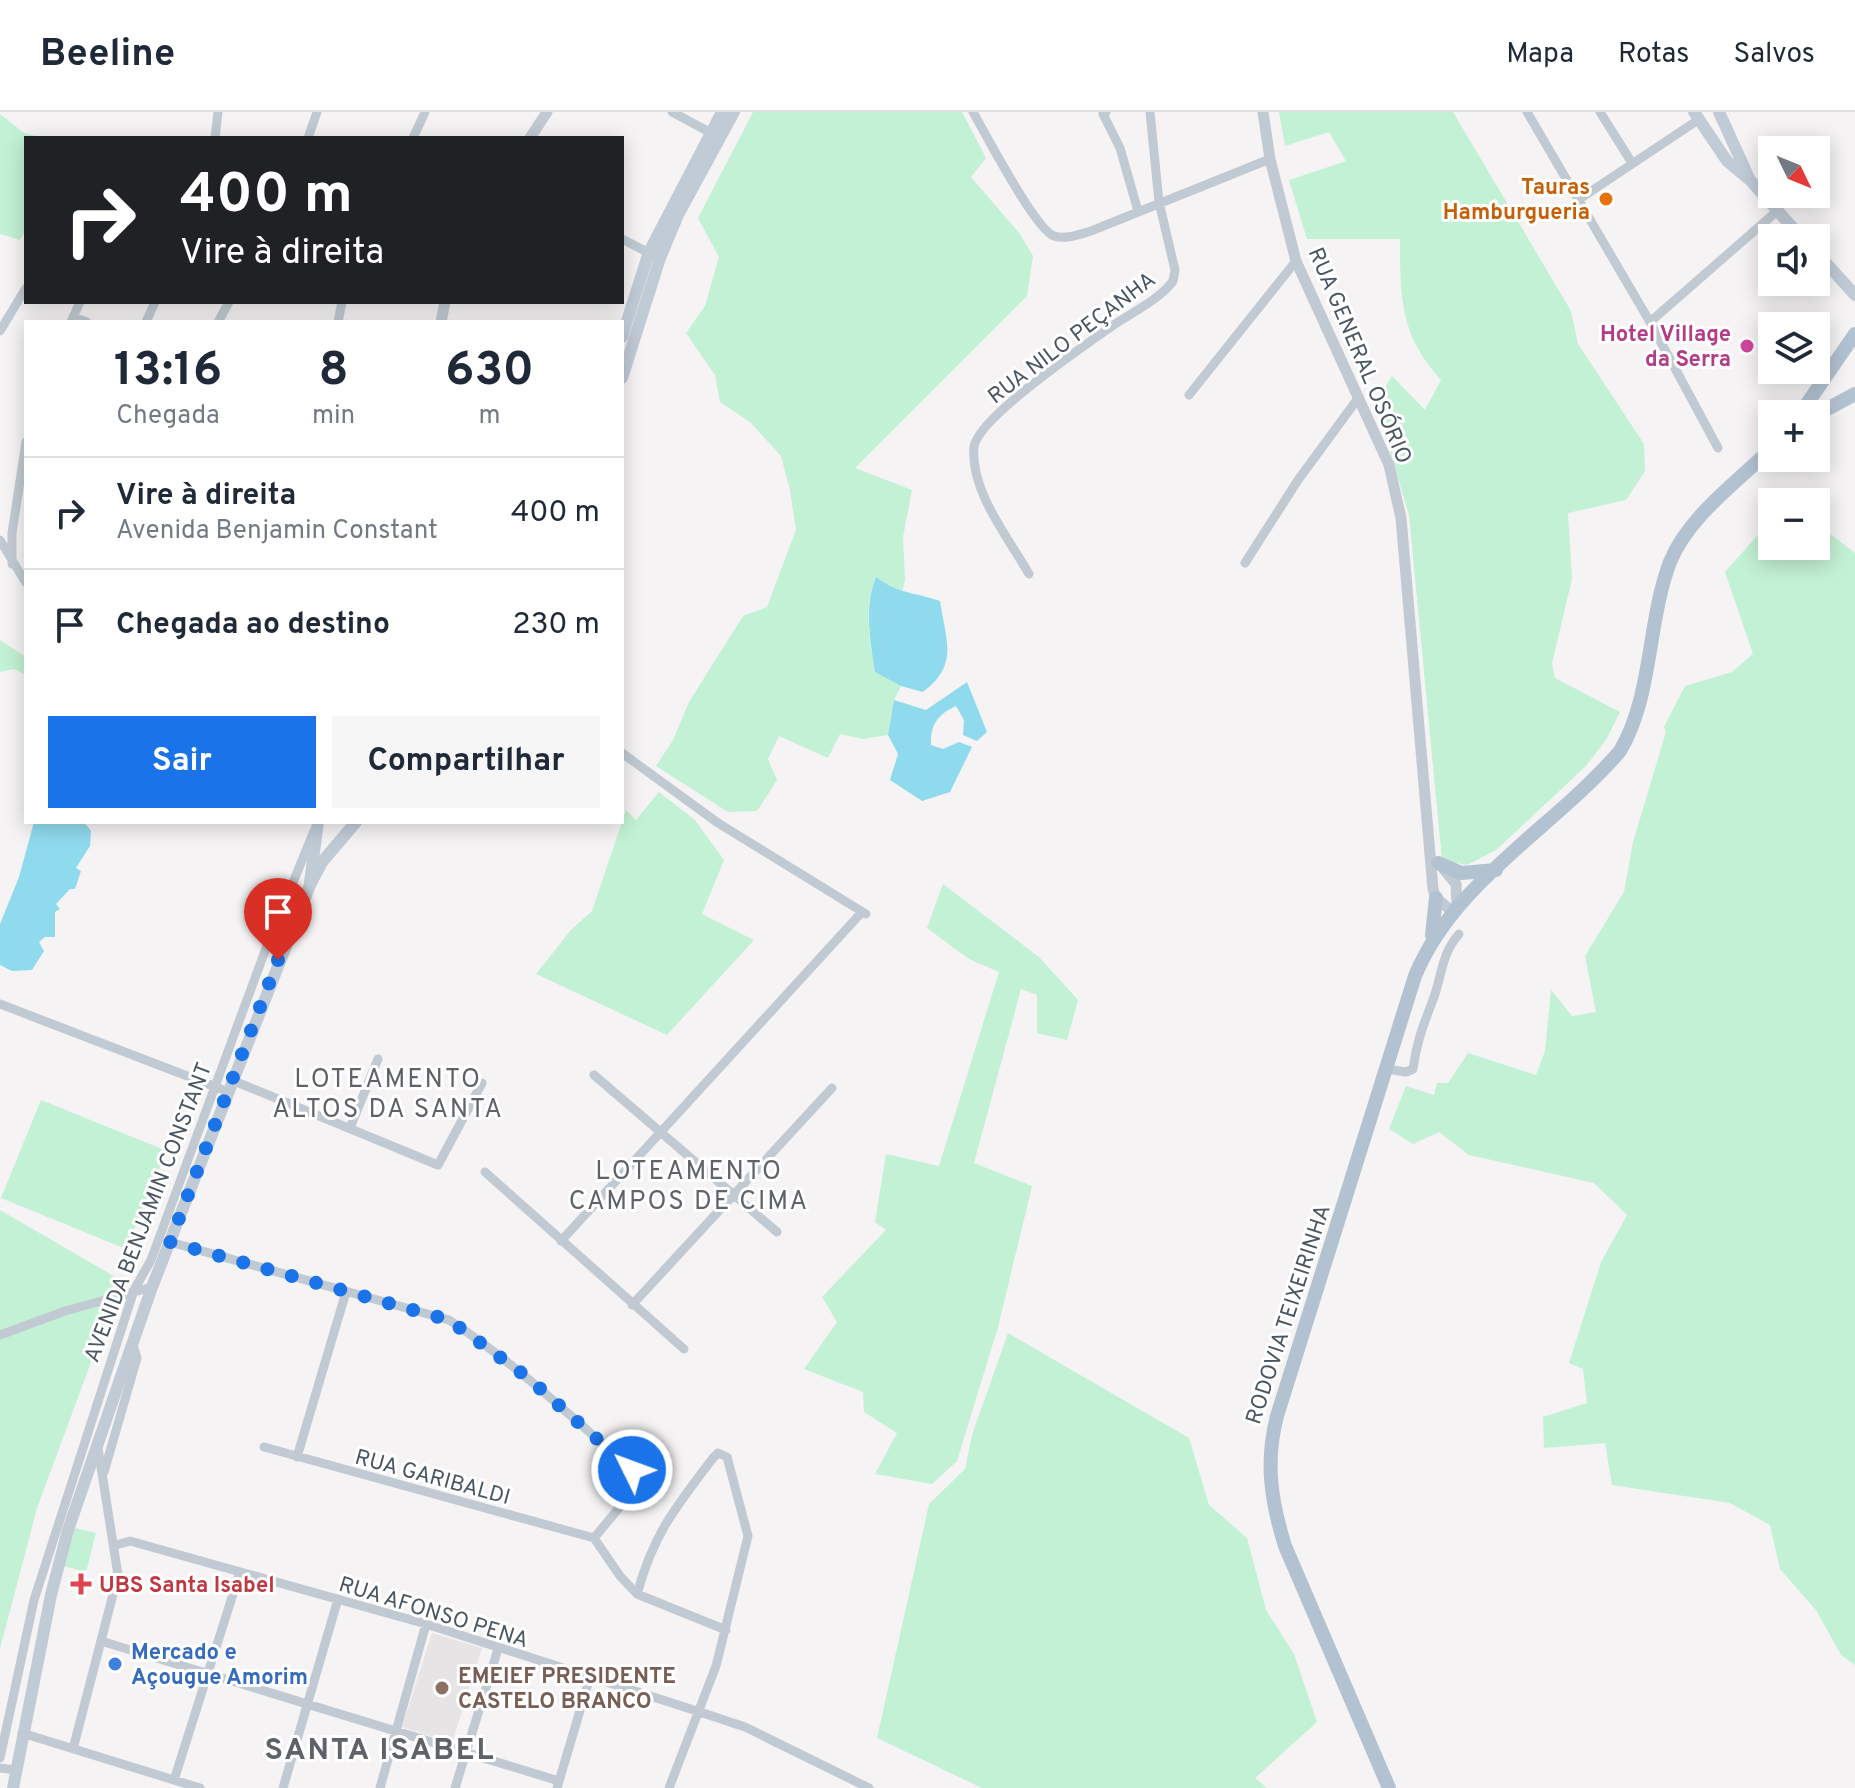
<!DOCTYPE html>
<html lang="pt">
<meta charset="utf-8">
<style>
:root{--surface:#fff;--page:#f6f6f7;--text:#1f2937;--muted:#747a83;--line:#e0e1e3;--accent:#1a73e8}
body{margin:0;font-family:Overpass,sans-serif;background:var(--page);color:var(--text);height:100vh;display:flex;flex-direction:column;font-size:30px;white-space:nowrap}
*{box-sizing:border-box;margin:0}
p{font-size:26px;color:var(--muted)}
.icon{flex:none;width:44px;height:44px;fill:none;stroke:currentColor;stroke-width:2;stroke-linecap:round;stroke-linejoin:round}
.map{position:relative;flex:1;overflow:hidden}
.side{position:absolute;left:24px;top:208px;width:600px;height:504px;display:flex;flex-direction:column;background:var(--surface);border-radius:0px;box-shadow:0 4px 20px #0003}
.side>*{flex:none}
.guide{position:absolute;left:24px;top:24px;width:600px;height:168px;border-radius:0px;box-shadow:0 4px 20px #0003;background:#202124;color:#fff;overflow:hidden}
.needle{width:52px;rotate:133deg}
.controls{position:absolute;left:1758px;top:24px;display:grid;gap:16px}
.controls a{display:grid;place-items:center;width:72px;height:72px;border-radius:0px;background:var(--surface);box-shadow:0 4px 20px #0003;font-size:40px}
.pin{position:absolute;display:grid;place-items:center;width:68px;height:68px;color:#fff;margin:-82px -34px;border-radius:50% 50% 50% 0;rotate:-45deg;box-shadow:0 0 8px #0007}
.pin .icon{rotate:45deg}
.me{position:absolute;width:88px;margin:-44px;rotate:312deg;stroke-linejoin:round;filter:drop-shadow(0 0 6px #0008)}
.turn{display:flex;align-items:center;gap:28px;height:168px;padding:0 24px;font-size:36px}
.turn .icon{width:104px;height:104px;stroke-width:2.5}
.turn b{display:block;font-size:56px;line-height:68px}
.eta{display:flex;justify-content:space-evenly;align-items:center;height:136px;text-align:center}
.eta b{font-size:48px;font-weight:700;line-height:56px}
.button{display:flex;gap:16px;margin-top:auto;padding:16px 24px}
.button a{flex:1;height:92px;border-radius:0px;background:var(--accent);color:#fff;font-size:32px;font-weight:700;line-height:92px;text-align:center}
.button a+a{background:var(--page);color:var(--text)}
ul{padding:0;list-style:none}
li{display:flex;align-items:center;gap:24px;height:112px;padding:0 24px;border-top:2px solid var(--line)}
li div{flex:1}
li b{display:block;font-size:30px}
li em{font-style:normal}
header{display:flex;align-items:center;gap:48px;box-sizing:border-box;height:112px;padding:0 40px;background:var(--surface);border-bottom:2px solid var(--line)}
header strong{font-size:38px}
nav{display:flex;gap:44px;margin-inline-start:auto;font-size:28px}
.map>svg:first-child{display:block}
</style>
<header>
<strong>Beeline</strong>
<nav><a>Mapa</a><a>Rotas</a><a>Salvos</a></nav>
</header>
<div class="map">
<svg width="1855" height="1676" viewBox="0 0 1855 1676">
<rect width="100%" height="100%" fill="#f5f3f3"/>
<!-- education -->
<path fill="#e6e4e5" d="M432,1521L482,1536L452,1631L402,1615Z"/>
<!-- green -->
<path fill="#c3f1d5" d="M753,0H962L986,46L971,65L1019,121L1033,144L1027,184L855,356L912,378L903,425L905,468L902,480H895L876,465C863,493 870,530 875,559L901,574L894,588L888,623L863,627L840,622L828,646L779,624L768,647L777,668L757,699L728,700L656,654L673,628L689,590L743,504L767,495L796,418L790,378L781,344L750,310L720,290L715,263L686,221L705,194L719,145L698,106Z
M1279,0H1453L1571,199L1578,232L1644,332L1645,359L1626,388L1568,401L1572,467L1552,551L1555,566L1620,600L1606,628L1585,655L1496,738L1467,753L1442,748L1409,403L1375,290L1392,264L1425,298L1441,268C1400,223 1400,186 1400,127H1307L1289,68L1346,49L1329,20L1285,34Z
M0,2L24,21L45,26H26V117L20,128L0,122Z
M1772,407V434H1816V411L1855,441V1553L1841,1543L1816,1498L1780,1457L1770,1413L1730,1391L1612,1373L1605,1331L1544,1336L1543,1305L1587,1291L1583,1257L1569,1251L1601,1150L1627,1103L1594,1071L1469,1043L1439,1020L1413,1032L1389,1017L1406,974L1434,983L1437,971H1448L1468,941L1536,963L1545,939L1551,878L1572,904L1596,900L1585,844L1624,780L1633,730L1666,620L1664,615L1685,574L1732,560L1753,542L1725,460Z
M0,528L26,545V563L14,557L0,560Z
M659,680L695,708L724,748L702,802L754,828L667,923L536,862L571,818L592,799L626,698L636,708Z
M943,772L1039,845L1078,888L1067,928L1037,921V883L1021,877L974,1051L1032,1074L998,1215L957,1349L932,1372L875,1362L897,1321L864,1300L863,1280L804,1257L837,1210L822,1185L886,1118L875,1110L886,1042L939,1054L999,860L969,847L927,816Z
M41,988L167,1039L126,1137L1,1086Z
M0,1098L117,1166L123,1164L37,1396L0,1537Z
M1008,1221L1189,1326L1209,1393L1247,1426L1266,1498L1294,1542L1317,1610L1255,1666L1267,1676H982L877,1626L929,1392L965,1357L972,1323Z
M75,1416L96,1421L86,1460L64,1454Z"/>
<!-- water -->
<path fill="#90daee" d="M876,465C898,482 914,480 940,489C946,529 959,553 923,580L901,574L875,560C870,529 864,494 876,465Z
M967,570L987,620L977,629L963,623L964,608L956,594C938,602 930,613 931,633L943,637L959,630L972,635L950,680L922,689L890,668L898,642L888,623L894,588L926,598Z
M34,710H84L91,719L90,734L76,756L81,759L75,777H70L56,792L60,797L55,800V825H45L39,830L44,839L32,858L12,859L0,853V812L19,765Z"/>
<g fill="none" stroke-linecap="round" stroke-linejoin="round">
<!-- minor -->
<path stroke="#c1cad2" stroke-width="9" d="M672,0L715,23
M973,0C986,23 1035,117 1054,124C1066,128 1080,122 1091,119L1270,47
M1106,0L1103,2L1120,36L1138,99
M1527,0L1650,210L1718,336
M1600,0L1632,51
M215,26L218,0
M308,26L317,0
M413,26L425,0
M1578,88L1698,8
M622,127L653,143
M73,205L87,210
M71,210L80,190
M146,210L155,190
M218,210L229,190
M338,210L342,190
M1650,210L1776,100
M0,219L26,176
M1189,283L1296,149
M0,428L26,471
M1245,451L1298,368L1359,285
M12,452V421L26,330
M1029,462C1008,425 970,379 974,335C977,306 1088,231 1115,212C1133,200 1160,187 1173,169L1175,158L1159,90L1150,0
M622,641L718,711L866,802
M0,892L221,977
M1387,957L1406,960L1413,957C1417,927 1424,912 1434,885C1442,862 1442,841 1459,822
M594,963L777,1120
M234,969L438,1053L482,971
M350,1016L378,947
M485,1060L684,1237
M561,1129L862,800
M170,1130L449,1208C515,1251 573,1306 632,1358L639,1372L594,1426
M632,1193L832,976
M0,1223L65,1199L152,1175
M264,1335L594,1426
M297,1345L346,1180
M104,1360L137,1246L133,1233
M594,1426L620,1464L637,1482L726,1518
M116,1433L130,1429L426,1512L700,1600L745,1615L869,1676
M637,1482C654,1421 675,1396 713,1346L718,1341L727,1345L748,1424L716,1554L669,1676
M101,1529L559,1669
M22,1621L200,1676
M73,1637L118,1463L98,1336
M0,1646L34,1488L134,1178L151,1148L265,839L314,719
M0,1656L17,1658
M174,1668L240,1460
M283,1676L338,1487
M380,1676L426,1512
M455,1676L498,1537
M557,1676L590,1565"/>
<!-- tertiary -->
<path stroke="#c1cad2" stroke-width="11" d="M1263,0L1270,47L1296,149L1389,353L1401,406L1433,777L1436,786L1453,800
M530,26L547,0
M441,210L445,190
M1442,755L1456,772L1457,796"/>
<!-- secondary -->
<path stroke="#c1cbd6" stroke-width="12" d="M1694,0L1727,49L1751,69L1802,126
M1719,0L1749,66
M1816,140L1855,183
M622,225L649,140L722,0
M622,266L660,146L678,103L734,0
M310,770L318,710
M13,1676L51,1483L68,1418L152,1175L310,773L322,750L356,710"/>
<!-- primary -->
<path stroke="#b3c2d1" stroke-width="14" d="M1800,302L1855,222
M1816,303L1855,282
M1438,751L1461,761L1496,758
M1432,823L1436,786
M1389,1676L1285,1434C1271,1389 1265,1350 1277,1304L1415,864C1454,769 1555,715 1620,639C1653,583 1647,511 1670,450C1688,405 1738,369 1772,336"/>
</g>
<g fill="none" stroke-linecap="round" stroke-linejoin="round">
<!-- route -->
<path stroke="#1a73e8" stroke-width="14" stroke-dasharray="0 25.2" d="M278,848L170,1130L449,1208L527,1265L632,1358"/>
</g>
<!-- markers -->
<circle fill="#e8710a" stroke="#fff" stroke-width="3" cx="1606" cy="87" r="8"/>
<circle fill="#d1479c" stroke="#fff" stroke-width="3" cx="1747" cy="234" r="8"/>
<path fill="#e0444e" stroke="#fff" stroke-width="3" d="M77 1460h8v8h8v8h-8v8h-8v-8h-8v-8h8z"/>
<circle fill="#3f7fe0" stroke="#fff" stroke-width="3" cx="115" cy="1552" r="8"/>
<circle fill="#8d6e63" stroke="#fff" stroke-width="3" cx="442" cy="1576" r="8"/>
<g text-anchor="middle" stroke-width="6" stroke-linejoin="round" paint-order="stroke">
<!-- food labels -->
<g font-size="22" font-weight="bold" fill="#c56008" stroke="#fff" text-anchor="end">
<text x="1590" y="82">Tauras<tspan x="1590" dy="25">Hamburgueria</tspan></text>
</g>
<!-- hotel labels -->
<g font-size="22" font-weight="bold" fill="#b23c85" stroke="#fff" text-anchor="end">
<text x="1731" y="229">Hotel Village<tspan x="1731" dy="25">da Serra</tspan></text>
</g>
<!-- street labels -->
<g font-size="22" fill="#4a5661" stroke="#fff">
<text transform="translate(1071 225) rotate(-37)" y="8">RUA NILO PEÇANHA</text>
<text transform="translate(1361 243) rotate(67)" y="8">RUA GENERAL OSÓRIO</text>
<text transform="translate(147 1100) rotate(-69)" y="8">AVENIDA BENJAMIN CONSTANT</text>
<text transform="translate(1287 1202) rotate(-72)" y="8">RODOVIA TEIXEIRINHA</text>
<text transform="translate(433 1364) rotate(15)" y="8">RUA GARIBALDI</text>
<text transform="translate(434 1499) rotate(17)" y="8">RUA AFONSO PENA</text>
</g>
<!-- health labels -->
<g font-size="22" font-weight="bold" fill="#be3a42" stroke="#fff" text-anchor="start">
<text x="99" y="1480">UBS Santa Isabel</text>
</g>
<!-- shop labels -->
<g font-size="22" font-weight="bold" fill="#366cbe" stroke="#fff" text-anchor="start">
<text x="131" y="1547">Mercado e<tspan x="131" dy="25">Açougue Amorim</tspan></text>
</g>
<!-- education labels -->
<g font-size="22" font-weight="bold" fill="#785e54" stroke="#fff" text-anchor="start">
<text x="458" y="1571">EMEIEF PRESIDENTE<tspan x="458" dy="25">CASTELO BRANCO</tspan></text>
</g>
<!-- quarter labels -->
<g font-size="26" letter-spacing="2" fill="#5f6368" stroke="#fff">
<text x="388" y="975">LOTEAMENTO<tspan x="388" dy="30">ALTOS DA SANTA</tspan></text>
<text x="689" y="1067">LOTEAMENTO<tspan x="689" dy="30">CAMPOS DE CIMA</tspan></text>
</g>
<!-- district labels -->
<g font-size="30" font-weight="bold" letter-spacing="2" fill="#5f6368" stroke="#fff">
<text x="380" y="1647">SANTA ISABEL</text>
</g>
</g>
</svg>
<div class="controls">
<a><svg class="needle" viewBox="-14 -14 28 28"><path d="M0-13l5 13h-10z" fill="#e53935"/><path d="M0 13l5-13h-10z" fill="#747a83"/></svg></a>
<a><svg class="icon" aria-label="sound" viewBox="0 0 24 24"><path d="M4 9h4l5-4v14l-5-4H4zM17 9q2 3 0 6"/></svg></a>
<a><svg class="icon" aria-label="layers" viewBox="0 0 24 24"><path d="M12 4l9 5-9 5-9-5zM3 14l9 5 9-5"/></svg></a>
<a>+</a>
<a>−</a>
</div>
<div class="pin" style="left:278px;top:848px;background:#d93025"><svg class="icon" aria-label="arrive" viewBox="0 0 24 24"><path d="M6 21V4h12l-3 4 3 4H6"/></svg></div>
<svg class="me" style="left:632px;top:1358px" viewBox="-20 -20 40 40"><circle r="17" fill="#1a73e8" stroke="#fff" stroke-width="3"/><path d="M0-11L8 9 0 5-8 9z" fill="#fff"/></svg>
<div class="guide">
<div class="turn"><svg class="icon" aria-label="right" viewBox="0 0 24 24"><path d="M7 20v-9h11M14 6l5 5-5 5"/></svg><div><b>400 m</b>Vire à direita</div></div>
</div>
<section class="side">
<div class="eta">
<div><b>13:16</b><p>Chegada</p></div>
<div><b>8</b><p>min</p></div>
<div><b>630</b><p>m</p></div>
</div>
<ul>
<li><svg class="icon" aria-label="right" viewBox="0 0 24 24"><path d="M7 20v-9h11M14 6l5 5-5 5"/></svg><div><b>Vire à direita</b><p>Avenida Benjamin Constant</p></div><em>400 m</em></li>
<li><svg class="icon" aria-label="arrive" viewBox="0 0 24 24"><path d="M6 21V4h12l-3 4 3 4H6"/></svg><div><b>Chegada ao destino</b></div><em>230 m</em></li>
</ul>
<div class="button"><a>Sair</a><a>Compartilhar</a></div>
</section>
</div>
